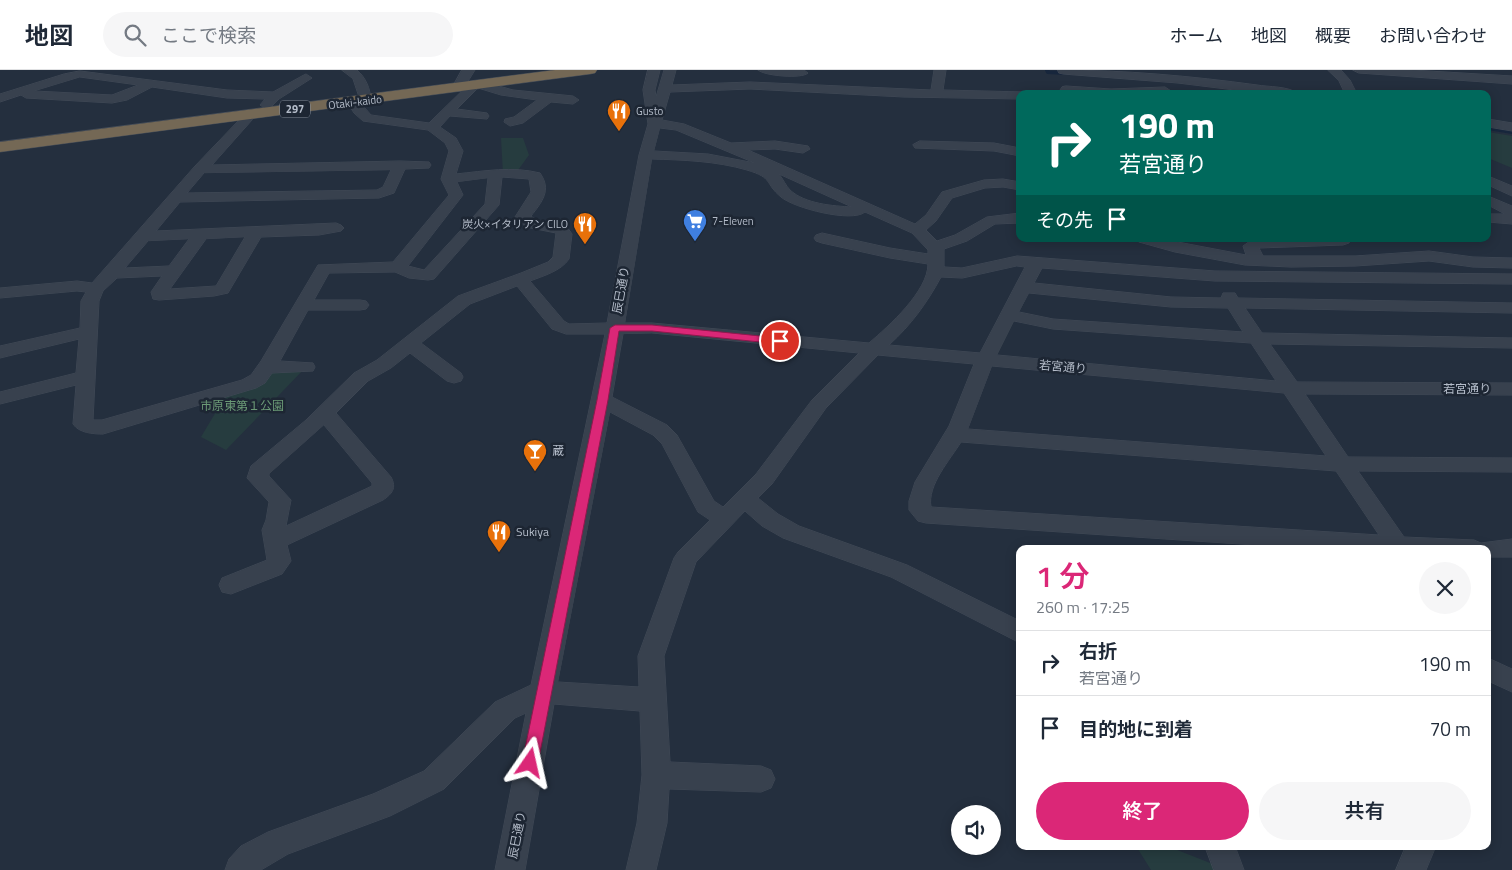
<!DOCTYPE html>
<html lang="ja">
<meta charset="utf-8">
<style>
:root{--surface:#fff;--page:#f6f6f7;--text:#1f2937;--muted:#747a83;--line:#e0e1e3;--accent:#db2777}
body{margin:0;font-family:"Titillium Web","Noto Sans JP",sans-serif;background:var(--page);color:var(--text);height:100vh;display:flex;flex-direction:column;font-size:19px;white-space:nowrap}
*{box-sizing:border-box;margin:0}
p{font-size:16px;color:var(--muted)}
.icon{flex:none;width:28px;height:28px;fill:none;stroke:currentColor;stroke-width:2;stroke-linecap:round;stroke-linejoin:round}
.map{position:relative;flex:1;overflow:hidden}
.sheet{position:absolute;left:1016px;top:475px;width:475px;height:305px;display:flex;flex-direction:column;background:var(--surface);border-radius:10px;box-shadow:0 2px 12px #0003}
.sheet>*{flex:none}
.guide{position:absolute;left:1016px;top:20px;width:475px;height:152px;border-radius:10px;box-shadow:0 2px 12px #0003;background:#00695c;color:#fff;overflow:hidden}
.fabs{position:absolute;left:951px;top:735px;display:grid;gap:10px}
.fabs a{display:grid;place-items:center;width:50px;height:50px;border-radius:50%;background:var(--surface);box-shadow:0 2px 12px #0003;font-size:25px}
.pin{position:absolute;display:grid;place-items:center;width:42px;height:42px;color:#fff;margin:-21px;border:2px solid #fff;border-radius:50%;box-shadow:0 1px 5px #0007}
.me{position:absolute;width:55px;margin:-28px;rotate:11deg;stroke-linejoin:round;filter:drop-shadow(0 0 4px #0008)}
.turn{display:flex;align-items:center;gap:18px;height:105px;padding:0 20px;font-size:22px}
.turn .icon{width:65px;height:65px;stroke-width:2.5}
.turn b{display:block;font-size:35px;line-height:42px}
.then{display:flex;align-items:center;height:48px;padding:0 20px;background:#0003;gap:10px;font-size:19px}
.round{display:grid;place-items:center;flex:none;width:52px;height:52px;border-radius:26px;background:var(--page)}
.summary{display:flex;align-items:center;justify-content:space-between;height:85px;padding:0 20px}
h1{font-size:30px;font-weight:600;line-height:38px;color:var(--accent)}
.primary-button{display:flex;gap:10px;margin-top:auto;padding:10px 20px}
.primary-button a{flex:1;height:58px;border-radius:30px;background:var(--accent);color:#fff;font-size:20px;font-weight:600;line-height:58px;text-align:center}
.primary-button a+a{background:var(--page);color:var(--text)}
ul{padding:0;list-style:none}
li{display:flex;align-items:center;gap:15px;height:65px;padding:0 20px;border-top:1px solid var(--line)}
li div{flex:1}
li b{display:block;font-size:19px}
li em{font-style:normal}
header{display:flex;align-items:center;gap:30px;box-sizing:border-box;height:70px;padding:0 25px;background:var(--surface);border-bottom:1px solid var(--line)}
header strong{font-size:24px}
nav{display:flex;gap:28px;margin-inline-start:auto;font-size:18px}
.search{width:350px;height:45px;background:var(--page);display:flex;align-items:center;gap:12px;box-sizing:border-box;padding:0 18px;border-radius:28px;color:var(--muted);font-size:19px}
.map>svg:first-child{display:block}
</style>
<header>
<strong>地図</strong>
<div class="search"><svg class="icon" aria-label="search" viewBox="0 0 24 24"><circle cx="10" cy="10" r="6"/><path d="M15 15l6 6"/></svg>ここで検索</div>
<nav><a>ホーム</a><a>地図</a><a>概要</a><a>お問い合わせ</a></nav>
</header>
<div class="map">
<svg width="1512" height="800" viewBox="0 0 1512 800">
<rect width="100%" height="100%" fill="#242f3e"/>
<!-- green -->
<path fill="#263c3f" d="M1488,62L1512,66V98L1488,88Z
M501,68H523L529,85L516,103L503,104Z
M266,297H306L226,380L201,367L229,320Z
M1136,776H1167L1228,800H1151Z"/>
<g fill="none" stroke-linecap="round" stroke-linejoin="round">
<!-- stream -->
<path stroke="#17263c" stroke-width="4" d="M1047,0L1048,2L1066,3
M1488,58L1512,62"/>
<!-- minor casing -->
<g stroke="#414a57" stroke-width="1">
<path id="minor" d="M342,0H357C366,8 370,18 371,30L369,33H361L353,9Z
M462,0H475L462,21H454L452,18Z
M648,0H660L655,20L656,27L664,0H676L672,15L750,12L931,20L934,0H946L943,20L1024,22L1025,24H1020V29L904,27L750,19L670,22L662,50L684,54L731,73L775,71L808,76L810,79L803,83L775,79L748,80L915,154L926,145L942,122L984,110L1003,109L1020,112V120L1003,117L985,118L952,128L936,151L926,160L937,171L955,165L987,147L1020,143V153L995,154L967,171L944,179V197L962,198L1017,186L1215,201L1512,204V214L1215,211L1042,198L1034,213L1171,227L1221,228L1223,223H1235L1238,228L1512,233V243L1245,238L1262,263L1512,268V278L1270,274L1297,312L1512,313V325L1305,324L1348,387L1512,388V402L1358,401L1404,467L1474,470L1481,473L1512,469V487H1488V479H1315L926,453L918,451L909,440V431L915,412L949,356L974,294L878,285L826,338L772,414L758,428L778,444L799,456L907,495L1020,551V573L891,507L783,468L762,456L745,441L696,492L664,586L670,692L761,696L771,700L775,709L771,718L761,722L669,719L667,753L656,800H626L637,753L642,705L640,641L554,634L525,800H495L526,643L515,648L444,719L390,746L288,784L261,800H225L229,789L241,776L268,762L373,724L424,701L495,632L531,615L605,264H566L552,259L517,216L470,234L421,273L461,303L463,307L461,311L454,313L447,311L410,283L391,298L368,311L336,343L391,407C397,418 392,424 383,430L287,475L291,491L282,504L231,524L222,522L219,515L222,508L267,490L262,460L266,450L269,432L247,408L251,396L306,350L354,303L377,290L458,226L521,203L548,192L553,187L556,163L526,157L515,147L531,122L529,109L502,107L499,135L434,209L428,210L409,208L395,202L329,203L314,230H360L366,231L369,235L366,239L360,240H308L280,291L313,293L315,297L313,301L272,303L265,313L256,318L103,364C93,364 79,363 73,354L76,315L0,334V322L76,303L79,269L0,288V276L80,258L81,231L86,222L77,221L0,228V218L77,211L92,213L195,96L240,49L244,42H252L254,45L252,50L212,95L400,91L429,92L431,95L429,98L405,99L394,123L379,128L180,132L156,161L336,153L341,155L344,158L341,161L319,165L261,167L228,223L214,226L159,230L153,229L151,222L162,206L117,208L103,221L99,231L93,350H102L242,310L251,305L261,291L318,195L393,192L449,125L441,109L449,81L445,73L428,60L363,51L354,43L347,32L349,29H357L371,45L429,53L470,13L474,12L481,11L513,20L573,26L579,30L573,34L551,32L523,53L510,56L504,52L505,49L514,47L537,30L501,25L478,18L457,39L487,43L489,46L487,49L450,46L440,57L456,68L463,81L456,104C485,101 512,96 540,103C552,120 542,132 531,146L536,150L567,157L572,164L569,189C561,201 543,206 530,211L564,251L569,254L607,253L639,85L648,54L643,20ZM660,58L676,60L755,93L708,84L654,81ZM652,89C684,90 716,91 747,100C774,108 764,113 781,127C794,138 852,153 865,142L912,163L928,180V184L890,178L822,163L816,165L814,168L816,171L822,173L890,188L928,194C928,221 889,256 869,273L652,253H625ZM391,100L383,117L377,120L187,123L204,103ZM779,104L852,137C833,136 805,134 790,120C786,116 783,109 779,104ZM488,108L485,134L424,200L408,196L463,125L457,112ZM245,167L216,216L170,219L206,169ZM189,169L169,196L125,198L148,171ZM1017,196L1025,197L980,283L889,275C911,255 927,233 941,207L962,208ZM1029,223L1171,237L1228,238L1243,262L1053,249L1019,242ZM1014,251L1053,259L1251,273L1276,311L997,285ZM652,263L859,283L812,330L756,404L723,437L714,431L677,365L667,355L612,327L623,264ZM992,296L1284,323L1326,386L968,359ZM610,342L653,365L662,374L698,442L710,450L678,482L674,488L638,586L639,617L558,612ZM324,355L372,413V416L286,456L291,430L269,406V404ZM961,372L1336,401L1379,465L931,437C927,415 950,390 961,372Z
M758,0H804L808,3C802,9 764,6 758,0Z
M1058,0C1125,0 1191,6 1257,15C1268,17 1290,16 1298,24H1267L1178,13L1063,4L1059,3Z
M1328,0H1341L1350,10L1357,24H1345L1339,11Z
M1353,0H1412L1512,6V14L1359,3Z
M80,1L227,20L273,22L302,6L306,4L312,8L279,29L270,38L266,39L260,35L265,29L227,28L152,17L127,30L112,33L26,28L21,25L0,32V24L64,4ZM80,7L138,15L112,25L34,21Z
M1066,16L1111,19L1165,17L1171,21L1168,24L1062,23L1060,20L1062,17Z
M1488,49L1512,53V61L1488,57Z
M920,71L994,73L1020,78V86L994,81L915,78L913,75Z
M1488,106L1512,116V126L1488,115Z
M1488,126L1512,136V154L1488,152V144H1505L1488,135Z
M1137,169H1162L1246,185L1243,176L1253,169H1350L1349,173L1343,175L1259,178L1263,186H1355L1429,181L1473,187L1512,188V198L1473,197L1429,191L1355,196L1291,197L1245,195L1175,182L1139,172Z
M1488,588L1512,599V622L1488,611Z
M1205,776H1235L1244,800H1214Z
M1406,776H1436L1426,800H1396Z"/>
</g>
<!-- highway casing -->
<g stroke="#434c59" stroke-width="1">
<path id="highway" d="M555,0H597L595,3L590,4L0,82V72Z"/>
</g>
<!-- minor -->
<use href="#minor" fill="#38414e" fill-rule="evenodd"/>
<!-- highway -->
<use href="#highway" fill="#746855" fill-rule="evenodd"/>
</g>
<!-- route -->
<path fill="#db2777" stroke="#8e194d" d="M615,255H652L780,268L785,271L780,274L652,261H619L608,330L538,693L535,698L530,700L525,698L522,693L597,330L610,258Z"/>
<!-- icons -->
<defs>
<g id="restaurant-pin" transform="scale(1.25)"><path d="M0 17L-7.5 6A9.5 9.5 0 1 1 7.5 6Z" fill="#e8710a" stroke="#1d2633"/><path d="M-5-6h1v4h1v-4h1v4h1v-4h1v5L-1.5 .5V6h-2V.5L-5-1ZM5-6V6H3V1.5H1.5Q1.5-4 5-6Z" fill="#fff"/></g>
<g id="supermarket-pin" transform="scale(1.25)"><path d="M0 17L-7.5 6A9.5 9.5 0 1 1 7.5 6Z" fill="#3f7fe0" stroke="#1d2633"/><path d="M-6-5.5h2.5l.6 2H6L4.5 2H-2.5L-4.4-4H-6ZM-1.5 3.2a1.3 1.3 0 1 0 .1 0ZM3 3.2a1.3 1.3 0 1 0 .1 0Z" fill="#fff"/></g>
<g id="bar-pin" transform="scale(1.25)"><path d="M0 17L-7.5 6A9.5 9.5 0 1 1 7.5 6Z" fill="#e8710a" stroke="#1d2633"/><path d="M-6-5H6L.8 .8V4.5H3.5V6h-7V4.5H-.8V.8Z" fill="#fff"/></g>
</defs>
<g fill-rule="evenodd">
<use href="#restaurant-pin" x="619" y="41"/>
<use href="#supermarket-pin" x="695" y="151"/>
<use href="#restaurant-pin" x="585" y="154"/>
<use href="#bar-pin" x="535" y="381"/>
<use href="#restaurant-pin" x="499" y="462"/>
</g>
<g text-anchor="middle" stroke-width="5" stroke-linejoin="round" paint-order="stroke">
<!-- far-street labels -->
<g font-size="11" fill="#b4bcc9" stroke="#1d2633">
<text transform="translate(355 32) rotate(-7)" y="4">Otaki-kaido</text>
</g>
<!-- shield labels -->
<rect fill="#1d2633" stroke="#878f9c" stroke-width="1" x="280" y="30.5" width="30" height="17" rx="4"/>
<g font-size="11" font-weight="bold" fill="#b4bcc9">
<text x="295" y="43">297</text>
</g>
<!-- far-poi labels -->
<g font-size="11" fill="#b4bcc9" stroke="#1d2633" text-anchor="start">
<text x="636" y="45">Gusto</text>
<text x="712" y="155">7-Eleven</text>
<text x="568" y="158" text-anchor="end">炭火×イタリアン CILO</text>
</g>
<!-- street labels -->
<g font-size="12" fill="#b4bcc9" stroke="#1d2633">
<text transform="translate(621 220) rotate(-80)" y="4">辰巳通り</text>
<text transform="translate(1063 297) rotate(5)" y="4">若宮通り</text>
<text x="1467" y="323">若宮通り</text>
<text transform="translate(517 765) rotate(-79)" y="4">辰巳通り</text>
</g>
<!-- park labels -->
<g font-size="12" fill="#6b9a76" stroke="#1d2633">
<text x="242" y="340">市原東第１公園</text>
</g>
<!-- poi labels -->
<g font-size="12" fill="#b4bcc9" stroke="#1d2633" text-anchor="start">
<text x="552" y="385">蔵</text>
<text x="516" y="466">Sukiya</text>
</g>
</g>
</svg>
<div class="fabs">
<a><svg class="icon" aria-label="sound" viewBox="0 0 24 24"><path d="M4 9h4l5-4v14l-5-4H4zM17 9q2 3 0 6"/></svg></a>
</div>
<div class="pin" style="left:780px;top:271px;background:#d93025"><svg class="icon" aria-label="arrive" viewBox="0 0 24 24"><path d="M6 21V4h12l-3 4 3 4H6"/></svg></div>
<svg class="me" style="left:530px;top:693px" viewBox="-20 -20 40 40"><path d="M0-17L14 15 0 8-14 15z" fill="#db2777" stroke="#fff" stroke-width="4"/></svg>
<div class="guide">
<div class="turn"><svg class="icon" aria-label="right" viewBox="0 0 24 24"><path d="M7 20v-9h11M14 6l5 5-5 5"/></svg><div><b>190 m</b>若宮通り</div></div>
<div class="then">その先<svg class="icon" aria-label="arrive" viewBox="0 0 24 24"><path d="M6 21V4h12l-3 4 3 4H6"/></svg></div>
</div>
<section class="sheet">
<div class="summary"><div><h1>1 分</h1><p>260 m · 17:25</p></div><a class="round"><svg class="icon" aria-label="close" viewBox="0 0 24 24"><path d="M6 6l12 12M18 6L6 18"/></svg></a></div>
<ul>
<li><svg class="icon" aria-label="right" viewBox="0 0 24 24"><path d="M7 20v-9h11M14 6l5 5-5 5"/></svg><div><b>右折</b><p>若宮通り</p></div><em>190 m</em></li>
<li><svg class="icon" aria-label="arrive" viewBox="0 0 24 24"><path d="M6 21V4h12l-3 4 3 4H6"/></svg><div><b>目的地に到着</b></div><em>70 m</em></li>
</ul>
<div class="primary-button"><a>終了</a><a>共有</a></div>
</section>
</div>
